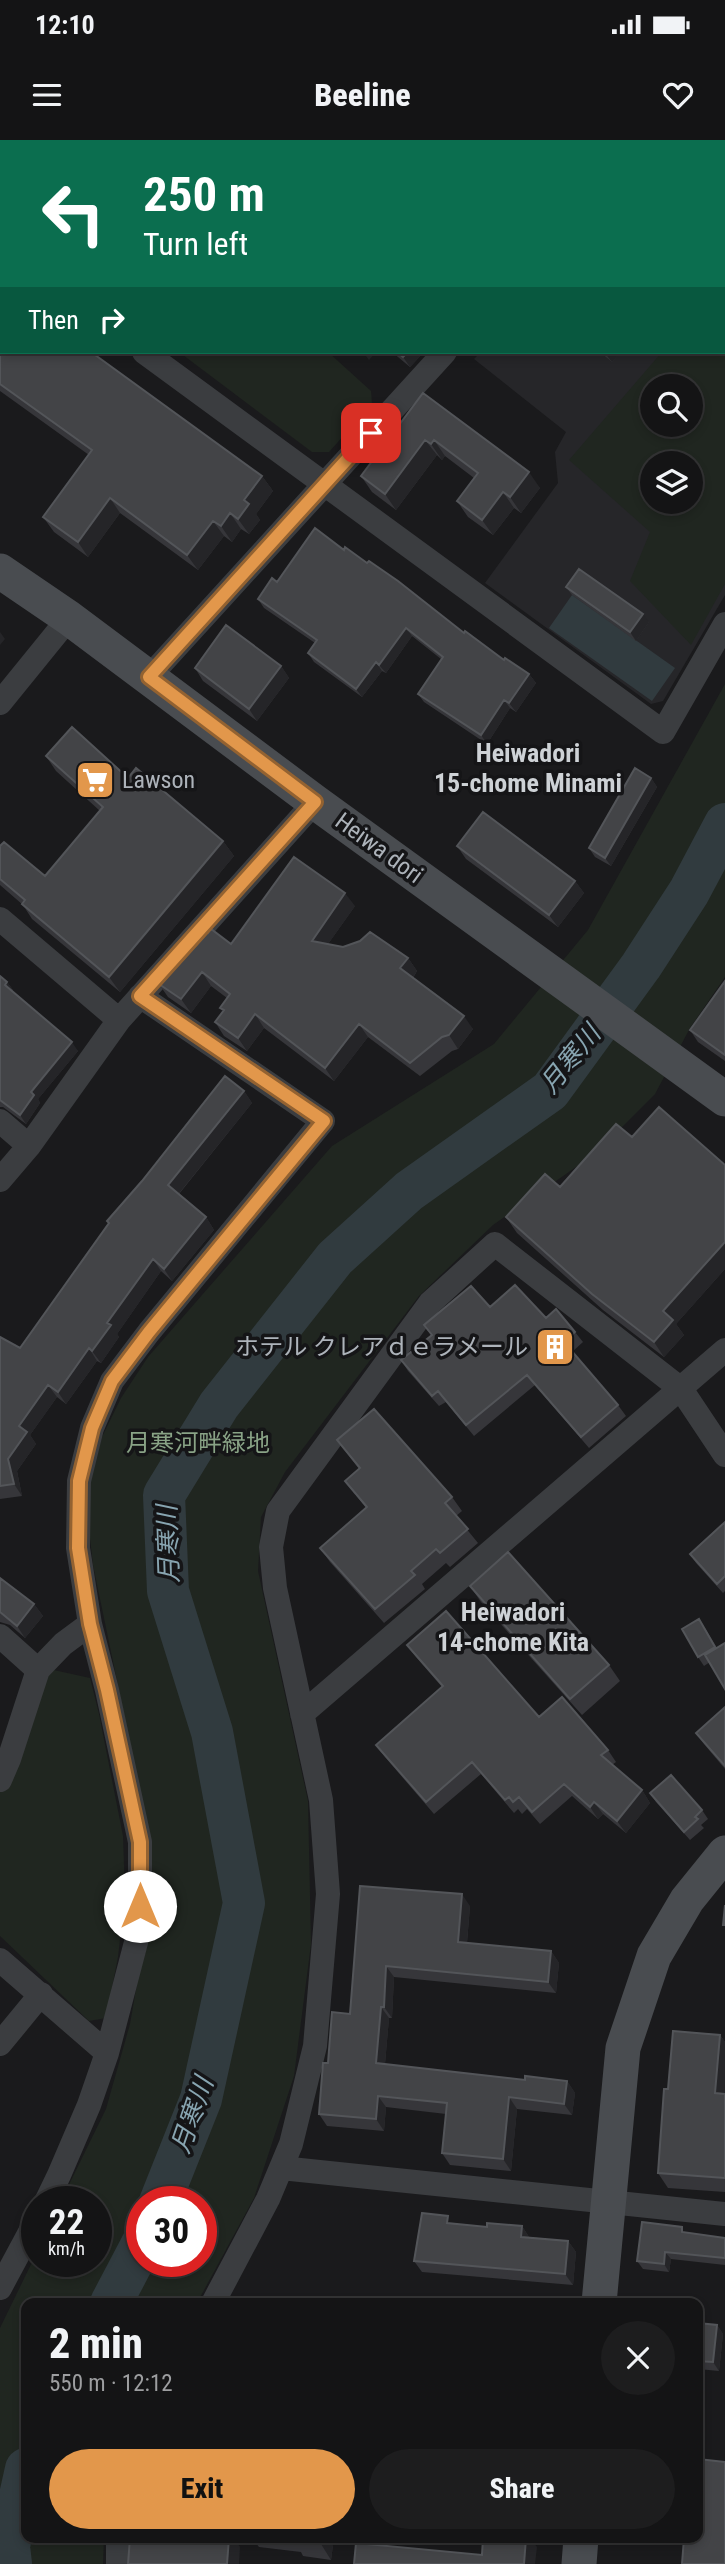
<!DOCTYPE html>
<meta charset="utf-8">
<style>
:root{--surface:#141415;--page:#1d1d1e;--text:#f1f3f6;--muted:#9d9ea0;--line:#333334;--accent:#e2974b}
body{margin:0;font-family:"Roboto Condensed","Noto Sans JP",sans-serif;background:var(--page);color:var(--text);height:100vh;display:flex;flex-direction:column;font-size:26px;white-space:nowrap}
*{box-sizing:border-box;margin:0}
p{font-size:23px;color:var(--muted)}
.icon{flex:none;width:38px;height:38px;fill:none;stroke:currentColor;stroke-width:2;stroke-linecap:round;stroke-linejoin:round}
.map{position:relative;flex:1;overflow:hidden}
.drawer{position:absolute;left:21px;top:2158px;width:682px;height:245px;display:flex;flex-direction:column;background:var(--surface);border-radius:14px;box-shadow:0 4px 10px #0003,0 0 0 2px var(--line)}
.drawer>*{flex:none}
.hud{position:absolute;left:0px;top:0px;width:726px;height:214px;box-shadow:0 4px 10px #0003,0 0 0 2px var(--line);background:#0b6e4f;color:#fff;overflow:hidden}
.buttons{position:absolute;left:640px;top:234px;display:grid;gap:14px}
.buttons a{display:grid;place-items:center;width:63px;height:63px;border-radius:50%;background:var(--surface);box-shadow:0 4px 10px #0003,0 0 0 2px var(--line);font-size:35px}
.speed{position:absolute;left:21px;top:2046px;display:flex;gap:14px;font-size:35px;font-weight:700;text-align:center}
.speed>*{display:grid;place-content:center;width:91px;height:91px;border-radius:50%;background:var(--surface);box-shadow:0 4px 10px #0003,0 0 0 2px var(--line);line-height:1}
.speed small{font-size:18px;font-weight:400}
.speed .limit{border:10px solid #d22;background:#fff;color:#111}
.pin{position:absolute;display:grid;place-items:center;width:60px;height:60px;color:#fff;margin:-30px;border-radius:14px;box-shadow:0 4px 10px #0006}
.me{position:absolute;width:77px;margin:-38px;rotate:0deg;stroke-linejoin:round;filter:drop-shadow(0 0 5px #0008)}
.turn{display:flex;align-items:center;gap:24px;height:147px;padding:0 28px;font-size:32px}
.turn .icon{width:91px;height:91px;stroke-width:2.5}
.turn b{display:block;font-size:49px;line-height:60px}
.then{display:flex;align-items:center;height:66px;padding:0 28px;background:#0003;gap:14px;font-size:26px}
.round{display:grid;place-items:center;flex:none;width:74px;height:74px;border-radius:37px;background:var(--page)}
.overview{display:flex;align-items:center;justify-content:space-between;height:119px;padding:0 28px}
h1{font-size:42px;font-weight:800;line-height:52px}
.primary-button{display:flex;gap:14px;margin-top:auto;padding:14px 28px}
.primary-button a{flex:1;height:80px;border-radius:42px;background:var(--accent);color:#111;font-size:28px;font-weight:800;line-height:80px;text-align:center}
.primary-button a+a{background:var(--page);color:var(--text)}
.status{display:flex;justify-content:space-between;align-items:center;height:49px;padding:0 35px;background:var(--surface);direction:ltr}
.status svg{height:19px;fill:currentColor}
header{display:flex;justify-content:space-between;align-items:center;height:91px;padding:0 28px;background:var(--surface);font-size:32px;font-weight:800}
.map>svg:first-child{display:block}
</style>
<div class="status"><b>12:10</b><svg viewBox="0 0 49 12"><path d="M0 12V9h3v3zM5 12V6h3v6zM10 12V3h3v9zM15 12V0h3v12zM26 1h20v11H26zM47 4h2v5h-2z"/></svg></div>
<header><svg class="icon" aria-label="menu" viewBox="0 0 24 24"><path d="M4 6h16M4 12h16M4 18h16"/></svg>Beeline<svg class="icon" aria-label="heart" viewBox="0 0 24 24"><path d="M12 20l-8-8c-3-5 5-10 8-4 3-6 11-1 8 4z"/></svg></header>
<div class="map">
<svg width="725" height="2424" viewBox="0 0 725 2424">
<rect width="100%" height="100%" fill="#1a1a1c"/>
<!-- built -->
<path fill="#262629" fill-rule="evenodd" d="M679,0H725V455L663,561L651,564L485,443L558,343L555,312L566,292L474,219L481,212H724V2H677ZM653,247H691V285H653ZM653,324H691V362H653Z"/>
<!-- green -->
<path fill="#202620" fill-rule="evenodd" d="M725,139V444L691,505L630,441L650,392L569,320L662,212H724ZM653,247H691V285H653ZM653,324H691V362H653Z
M179,212H328L371,251L372,264L329,312H312Z
M725,544V837L690,888L655,954L596,1013L493,1085L419,1156L285,1332L261,1377L258,1431L308,1661L311,1804L294,1936L254,2058L197,2163H26V2398H104L103,2424H0V2188L37,2112V2121H96V2062L61,2061L106,1969L130,1884L147,1786L137,1637L93,1425L88,1380L91,1340L102,1297L121,1258L148,1217L332,1006L494,904L588,790ZM142,2062H201V2121H142Z
M49,1529L90,1538L99,1574L123,1696L125,1755L118,1817L106,1878L89,1881L0,1796V1645Z"/>
<!-- water -->
<path fill="#313b3f" d="M572,455L675,528L652,561L549,488Z"/>
<g fill="none" stroke-linecap="round" stroke-linejoin="round">
<!-- river -->
<path stroke="#313b3f" stroke-width="42" d="M160,2062L201,1959L244,1763L212,1592L168,1451L164,1355L219,1265L335,1118L409,1051L550,951L641,826L689,752L725,684
M111,2163L142,2104
M11,2424L9,2406L26,2329"/>
<!-- street -->
<path stroke="#3b3d40" stroke-width="24" d="M633,2L635,0
M0,107L2,109
M144,212L663,592L725,484
M149,537L445,212
M0,563L69,478
M0,779L119,880
M0,981L29,1006
M0,1040L29,1006L119,880L315,662
M0,1496L38,1530
M302,1574L725,1210
M0,1640L9,1619L38,1530L63,1504L90,1484
M0,1820L107,1913
M0,1904L41,1854
M281,2028L725,2074
M46,2062L59,2035L89,1965L107,1913L140,1787V1702L107,1550L90,1484L78,1408L79,1341L92,1288L112,1241L149,1192L323,981L140,856
M0,2148L37,2079
M213,2163L268,2059L291,2004L315,1906L328,1754L321,1660L275,1448L271,1407L278,1371L430,1163L495,1104L681,1249L725,1315
M118,2398V2424"/>
<!-- secondary -->
<path stroke="#494c50" stroke-width="35" d="M0,431L69,478L315,662L725,959
M599,2163L623,1908L654,1816L687,1760L725,1713
M579,2424L581,2398"/>
</g>
<!-- wall -->
<path fill="#36363a" d="M0,210L262,336L273,351L256,374L260,380L249,394L241,389L232,402L224,396L198,430L120,373L88,417L54,392L43,377L89,315L0,251Z
M392,212H424L410,227Z
M600,212H621L612,222Z
M423,253L540,348L521,373L514,368L493,395L468,377L457,361L474,338L445,316L442,320L437,315L396,370L372,352L361,336Z
M344,410L504,520L529,534L536,543L516,572L510,568L487,604L424,562L418,554L441,519L412,496L386,533L382,531L362,557L314,522L308,513L315,503L264,468L258,459L277,442Z
M566,447L649,482L636,501L572,455Z
M281,526L289,538L257,581L203,541L195,528Z
M46,616L128,638L223,701L234,716L120,852L32,779L23,765L0,745V706L45,736L100,671L56,631Z
M651,638L657,647L611,726L595,717L589,708Z
M457,706L575,741L584,753L558,787L466,719Z
M355,766L328,804L408,818L417,831L413,838L473,889L458,909L452,911L420,936L368,897L334,941L264,888L247,911L224,896L215,882L223,872L220,868L227,858L211,846L191,873L168,857L159,844L208,793L231,804Z
M0,836L7,842L13,850L12,851L78,911L38,959L40,963L26,984L3,967H0Z
M725,841V921L698,902L690,890Z
M244,951L252,963L179,1054L206,1077L214,1090L172,1141L161,1131L117,1194L119,1197L101,1223L97,1221L66,1264L57,1257L30,1295L36,1304L17,1331L22,1356L0,1359V1197L20,1208L109,1084L107,1081Z
M632,997L725,1025V1129L676,1184L684,1195L664,1217L603,1170L517,1093L506,1077L560,1047Z
M490,1167L546,1178L575,1192L583,1202L572,1212L618,1265L626,1276L589,1308L535,1245L474,1296L446,1262L439,1266L408,1231L401,1220L431,1195L424,1185Z
M337,1300L452,1357L462,1371L456,1376L478,1403L450,1427L446,1423L422,1444L425,1449L384,1483L330,1422L320,1408L366,1368L345,1341L359,1329Z
M725,1382V1451L723,1453L696,1423L690,1414Z
M0,1438L34,1464L43,1476L25,1498L10,1485L0,1482Z
M470,1446L609,1525L620,1541L582,1575L481,1462Z
M705,1488L717,1508L710,1522L704,1526L698,1517Z
M407,1505L539,1577L608,1610L616,1622L612,1625L642,1650L650,1663L626,1693L603,1674L598,1679L572,1656L540,1684L527,1669L522,1674L518,1669L514,1673L481,1634L434,1674L385,1617L376,1605L442,1547L416,1517Z
M725,1567V1629L704,1604L696,1593Z
M650,1653L702,1670L708,1679L701,1685L704,1688L690,1700L656,1662Z
M360,1746L470,1766L467,1803L551,1811L559,1823L556,1853L394,1837L392,1878H389L385,1924L525,1940L567,1941L575,1953L572,1975L517,1969L511,2031L450,2025L442,2013L446,1974L386,1967L384,1991L327,1986L319,1974L328,1923L350,1874Z
M720,1895L725,1902V2052L668,2048L658,2033L668,1949Z
M453,2084L487,2087L522,2086L529,2097L568,2101L576,2112L573,2145L422,2132L414,2121Z
M686,2093L725,2098V2125L671,2119L669,2132L643,2129L637,2121Z
M698,2183L717,2185L723,2194L719,2231L698,2229Z
M252,2398H334L331,2420L303,2416L301,2412L259,2407Z"/>
<!-- shaded-wall -->
<path fill="#252528" d="M363,212H376L369,220Z
M408,212H424L410,227L403,217Z
M604,212H621L612,222Z
M425,300L437,315L396,370L385,354Z
M434,300L445,316L442,320L431,304Z
M529,332L540,348L521,373L510,357Z
M262,336L273,351L256,374L260,380L249,394L238,379L244,360Z
M503,352L514,368L493,395L482,380Z
M110,358L120,373L88,417L78,402Z
M230,373L241,389L232,402L221,386Z
M213,381L224,396L198,430L187,415Z
M643,474L649,482L636,501L630,492Z
M406,488L412,496L386,533L379,525Z
M0,492L5,499L0,505Z
M376,522L382,531L362,557L356,549Z
M281,526L289,538L257,581L249,569Z
M529,534L536,543L516,572L509,563Z
M504,560L510,568L487,604L481,595Z
M651,638L657,647L611,726L605,718Z
M223,701L234,716L120,852L109,837Z
M575,741L584,753L558,787L549,775Z
M345,753L355,766L321,814L312,801Z
M408,818L417,831L410,842L400,828Z
M202,832L211,846L191,873L181,859Z
M7,842L13,850L10,853L5,845Z
M255,874L264,888L247,911L238,898Z
M464,876L473,889L458,909L449,895Z
M359,884L368,897L334,941L325,928Z
M72,902L78,911L38,959L40,963L26,984L20,975L31,952Z
M244,951L252,963L176,1057L168,1045Z
M206,1077L214,1090L172,1141L164,1129Z
M725,1102V1129L676,1184L684,1195L664,1217L654,1202L663,1171Z
M153,1119L161,1131L117,1194L119,1197L101,1223L92,1211L107,1183Z
M89,1208L97,1221L66,1264L58,1252Z
M48,1245L57,1257L30,1295L36,1304L17,1331L22,1356L14,1344L8,1319L19,1286Z
M34,1464L43,1476L25,1498L17,1486Z
M642,1650L650,1663L626,1693L617,1681Z
M594,1662L603,1674L598,1679L590,1667Z
M462,1754L470,1766L466,1813L458,1802Z
M551,1811L559,1823L556,1853L548,1842Z
M386,1826L394,1837L392,1878L384,1867Z
M381,1867L389,1878L384,1935L376,1923Z
M720,1895L725,1902V1967L715,1953Z
M567,1941L575,1953L572,1975L564,1964Z
M378,1956L386,1967L384,1991L376,1979Z
M509,1957L517,1969L511,2031L503,2019Z
M522,2086L529,2097H521Z
M568,2101L576,2112L573,2145L565,2134Z
M665,2112L671,2119L669,2132L664,2124Z
M717,2185L723,2194L719,2231L713,2222Z
M229,2398H234L240,2407L239,2424H227Z
M321,2398H334L331,2420L321,2404Z
M526,2398H530L537,2407L535,2424H524Z"/>
<!-- building -->
<path fill="#434447" stroke="#535559" stroke-width="2" d="M394,0H438L440,2H393Z
M457,0H574L576,2H455Z
M684,0H725L724,73V2H682Z
M2,208V212H91L262,336L244,360L249,364L238,379L230,373L221,386L213,381L187,415L110,358L78,402L43,377L92,310L0,244V210Z
M397,212H408L403,217Z
M423,253L529,332L510,357L503,352L482,380L457,361L478,333L434,300L431,304L425,300L385,354L361,336Z
M315,388L344,410L345,407L367,423L369,421L398,441L464,493L465,491L504,520L505,518L529,534L509,563L504,560L481,595L418,554L443,517L406,488L379,525L376,522L356,549L308,513L317,500L258,459L272,438L277,442Z
M579,429L643,474L630,492L566,447Z
M226,485L281,526L249,569L195,528Z
M72,587L128,638L136,628L223,701L109,837L22,764L25,760L0,739V706L4,702L45,736L103,667L46,616Z
M635,628L651,638L605,718L589,708Z
M483,672L575,741L549,775L457,706Z
M294,717L345,753L312,801L343,807L360,801L370,792L408,818L400,828L464,876L449,895L442,897L410,923L359,884L325,928L255,874L238,898L215,882L224,870L220,868L230,854L202,832L181,859L159,844L201,788L208,793L211,789L231,804Z
M0,836L7,842L5,845L72,902L31,952L34,955L20,975L0,960Z
M725,841V915L690,890Z
M225,936L244,951L168,1045L206,1077L164,1129L153,1119L107,1183L111,1185L92,1211L89,1208L58,1252L48,1245L19,1286L27,1292L8,1319L14,1344L0,1346V1197L20,1208L109,1083L107,1081L142,1041Z
M659,967L725,1025V1102L663,1171L673,1180L654,1202L592,1154L506,1077L545,1034L560,1047L616,984L632,997Z
M515,1145L546,1178L556,1169L575,1192L564,1202L618,1265L581,1297L527,1235L466,1285L438,1251L432,1256L401,1220L432,1195L424,1185L471,1146L490,1167Z
M374,1269L452,1357L445,1363L468,1389L440,1413L436,1409L411,1431L415,1435L375,1469L320,1408L367,1367L345,1341L360,1328L337,1300Z
M725,1382V1436L717,1444L690,1414Z
M508,1412L609,1525L570,1559L470,1446Z
M0,1438L34,1464L17,1486L0,1472Z
M446,1471L539,1577L562,1557L608,1610L601,1615L642,1650L617,1681L594,1662L590,1667L564,1644L532,1672L519,1657L513,1662L509,1657L505,1660L472,1622L426,1662L376,1605L443,1546L407,1505Z
M699,1479L715,1507L698,1517L682,1489Z
M725,1503V1549L705,1515Z
M725,1567V1626L696,1593Z
M671,1635L702,1670L695,1677L698,1679L684,1692L650,1653Z
M360,1746L462,1754L458,1802L551,1811L548,1842L386,1826L384,1867H381L376,1923L525,1940V1936L567,1941L564,1964L509,1957L503,2019L442,2013L447,1963L378,1956L376,1979L319,1974L323,1923H328L332,1872L350,1874Z
M725,1765V1785H723Z
M673,1891L720,1895L715,1953L725,1954V2038L658,2033L664,1949H668Z
M422,2073L448,2076L447,2083L487,2087V2083L522,2086L521,2097L568,2101L565,2134L414,2121Z
M642,2082L682,2087V2092L725,2098V2118L665,2112L664,2124L637,2121Z
M698,2183L717,2185L713,2222L698,2221Z
M698,2319L725,2322V2424H682L684,2398H698Z
M130,2398H229L227,2424H128Z
M293,2398H321V2404L293,2401Z
M483,2398H526L524,2424H354L356,2403L482,2415Z"/>
<g fill="none" stroke-linecap="round" stroke-linejoin="round">
<!-- route casing -->
<g stroke="#936231" stroke-width="18">
<path id="route" d="M140,1766V1702L107,1550L90,1484L78,1408L79,1341L92,1288L112,1241L149,1192L324,981L140,856L315,662L149,537L371,293"/>
</g>
<!-- route -->
<use href="#route" stroke="#e2974b" stroke-width="12"/>
</g>
<!-- icons -->
<defs>
<g id="supermarket-square" transform="scale(2.0125)"><rect x="-9" y="-9" width="18" height="18" rx="4" fill="#e2974b" stroke="#151517"/><path d="M-6-5.5h2.5l.6 2H6L4.5 2H-2.5L-4.4-4H-6ZM-1.5 3.2a1.3 1.3 0 1 0 .1 0ZM3 3.2a1.3 1.3 0 1 0 .1 0Z" fill="#fff"/></g>
<g id="building-square" transform="scale(2.0125)"><rect x="-9" y="-9" width="18" height="18" rx="4" fill="#e2974b" stroke="#151517"/><path d="M-4-6H4V6H1V3H-1V6H-4ZM-2.5-4.3h1.7v1.8h-1.7ZM.8-4.3h1.7v1.8H.8ZM-2.5-1h1.7V.8h-1.7ZM.8-1h1.7V.8H.8Z" fill="#fff"/></g>
</defs>
<g fill-rule="evenodd">
<use href="#supermarket-square" x="95" y="640"/>
<use href="#building-square" x="555" y="1207"/>
</g>
<g text-anchor="middle" stroke-width="7" stroke-linejoin="round" paint-order="stroke">
<!-- poi labels -->
<g font-size="24" fill="#adb3ba" stroke="#151517" text-anchor="start">
<text x="122" y="648">Lawson</text>
<text x="528" y="1215" text-anchor="end">ホテル クレアｄｅラメール</text>
</g>
<!-- street labels -->
<g font-size="24" fill="#adb3ba" stroke="#151517">
<text transform="translate(379 708) rotate(36)" y="8">Heiwa dori</text>
</g>
<!-- park labels -->
<g font-size="24" fill="#89a386" stroke="#151517">
<text x="198" y="1311">月寒河畔緑地</text>
</g>
<!-- neighbourhood labels -->
<g font-size="26" font-weight="bold" fill="#ced2d6" stroke="#151517">
<text x="528" y="622">Heiwadori<tspan x="528" dy="30">15-chome Minami</tspan></text>
<text x="513" y="1481">Heiwadori<tspan x="513" dy="30">14-chome Kita</tspan></text>
</g>
<!-- water labels -->
<g font-size="26" font-style="italic" fill="#88a5b1" stroke="#151517">
<text transform="translate(570 919) rotate(-51)" y="9">月寒川</text>
<text transform="translate(168 1404) rotate(-92)" y="9">月寒川</text>
<text transform="translate(192 1975) rotate(-71)" y="9">月寒川</text>
</g>
</g>
</svg>
<div class="buttons">
<a><svg class="icon" aria-label="search" viewBox="0 0 24 24"><circle cx="10" cy="10" r="6"/><path d="M15 15l6 6"/></svg></a>
<a><svg class="icon" aria-label="layers" viewBox="0 0 24 24"><path d="M12 4l9 5-9 5-9-5zM3 14l9 5 9-5"/></svg></a>
</div>
<div class="speed"><div>22<small>km/h</small></div><div class="limit">30</div></div>
<div class="pin" style="left:371px;top:293px;background:#d93025"><svg class="icon" aria-label="arrive" viewBox="0 0 24 24"><path d="M6 21V4h12l-3 4 3 4H6"/></svg></div>
<svg class="me" style="left:140px;top:1766px" viewBox="-20 -20 40 40"><circle r="19" fill="#fff"/><path d="M0-13L10 11 0 6-10 11z" fill="#e2974b"/></svg>
<div class="hud">
<div class="turn"><svg class="icon" aria-label="left" viewBox="0 0 24 24"><path d="M17 20v-9H6M10 6l-5 5 5 5"/></svg><div><b>250 m</b>Turn left</div></div>
<div class="then">Then<svg class="icon" aria-label="right" viewBox="0 0 24 24"><path d="M7 20v-9h11M14 6l5 5-5 5"/></svg></div>
</div>
<section class="drawer">
<div class="overview"><div><h1>2 min</h1><p>550 m · 12:12</p></div><a class="round"><svg class="icon" aria-label="close" viewBox="0 0 24 24"><path d="M6 6l12 12M18 6L6 18"/></svg></a></div>
<div class="primary-button"><a>Exit</a><a>Share</a></div>
</section>
</div>
